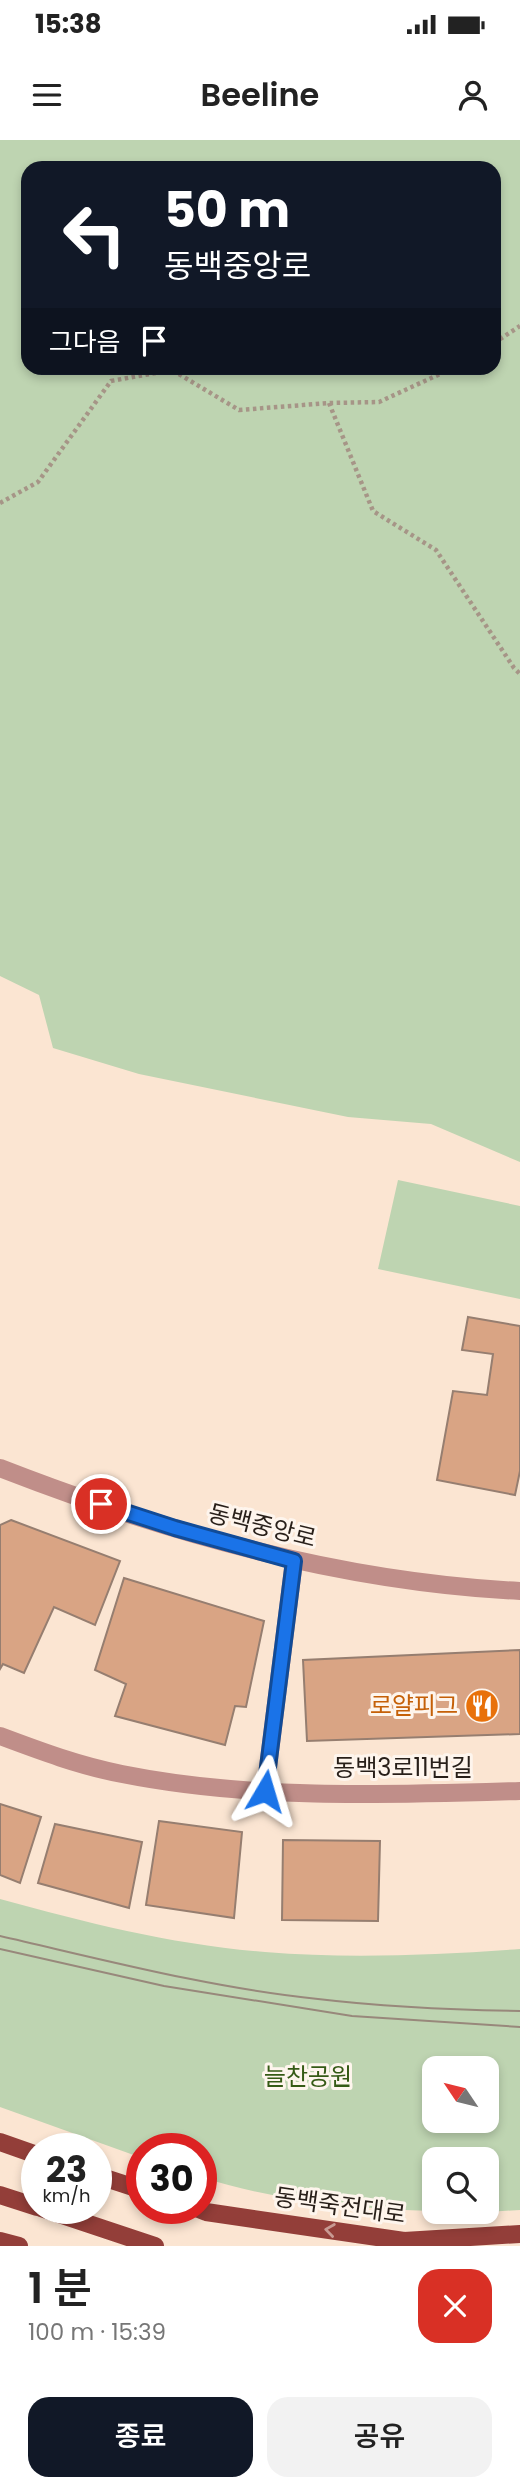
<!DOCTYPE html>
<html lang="ko">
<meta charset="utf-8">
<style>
:root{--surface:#fff;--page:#f2f2f2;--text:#222;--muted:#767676;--accent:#111827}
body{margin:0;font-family:Poppins,"Noto Sans KR",sans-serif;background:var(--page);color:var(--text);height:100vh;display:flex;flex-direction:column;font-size:26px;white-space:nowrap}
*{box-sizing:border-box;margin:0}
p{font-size:23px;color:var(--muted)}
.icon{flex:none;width:38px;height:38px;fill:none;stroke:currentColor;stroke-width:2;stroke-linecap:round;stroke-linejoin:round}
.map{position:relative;height:2106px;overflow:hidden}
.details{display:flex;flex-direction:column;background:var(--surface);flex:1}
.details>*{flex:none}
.hud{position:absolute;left:21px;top:21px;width:480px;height:214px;border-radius:21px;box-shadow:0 4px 10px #0003;background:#111827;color:#fff;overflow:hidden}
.needle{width:46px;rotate:305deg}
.tools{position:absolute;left:422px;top:1916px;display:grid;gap:14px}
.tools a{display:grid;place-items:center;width:77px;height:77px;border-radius:14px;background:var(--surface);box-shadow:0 4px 10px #0003;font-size:35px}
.speed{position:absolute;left:21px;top:1993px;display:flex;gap:14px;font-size:35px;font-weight:700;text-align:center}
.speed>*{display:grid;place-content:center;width:91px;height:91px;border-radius:50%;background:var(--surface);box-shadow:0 4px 10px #0003;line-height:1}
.speed small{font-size:18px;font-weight:400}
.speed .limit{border:10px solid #d22;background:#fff;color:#111}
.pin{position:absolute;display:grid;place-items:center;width:60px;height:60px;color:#fff;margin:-30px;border:4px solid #fff;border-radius:50%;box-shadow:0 2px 7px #0007}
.me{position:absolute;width:77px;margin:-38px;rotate:7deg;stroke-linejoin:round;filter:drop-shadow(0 0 5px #0008)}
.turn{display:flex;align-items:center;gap:24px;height:147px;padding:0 28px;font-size:32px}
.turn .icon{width:91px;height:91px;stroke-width:2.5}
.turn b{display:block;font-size:49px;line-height:60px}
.then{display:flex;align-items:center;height:66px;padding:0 28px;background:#0003;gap:14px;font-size:26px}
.round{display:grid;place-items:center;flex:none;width:74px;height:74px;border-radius:21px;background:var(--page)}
.summary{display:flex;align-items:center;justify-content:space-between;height:119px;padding:0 28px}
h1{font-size:42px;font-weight:600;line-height:52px}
.primary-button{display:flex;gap:14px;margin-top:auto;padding:14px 28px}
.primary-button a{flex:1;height:80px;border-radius:21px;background:var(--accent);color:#fff;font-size:28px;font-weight:600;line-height:80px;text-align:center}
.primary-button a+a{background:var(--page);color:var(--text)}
.status{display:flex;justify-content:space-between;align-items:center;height:49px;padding:0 35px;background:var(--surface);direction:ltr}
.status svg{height:19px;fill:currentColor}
header{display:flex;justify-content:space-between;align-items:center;height:91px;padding:0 28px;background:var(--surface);font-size:32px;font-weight:600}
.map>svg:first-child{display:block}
</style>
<div class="status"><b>15:38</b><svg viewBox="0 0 49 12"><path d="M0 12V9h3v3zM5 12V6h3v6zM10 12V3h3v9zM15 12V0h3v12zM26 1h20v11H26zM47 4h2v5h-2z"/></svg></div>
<header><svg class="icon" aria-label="menu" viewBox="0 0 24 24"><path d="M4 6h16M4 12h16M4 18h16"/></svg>Beeline<svg class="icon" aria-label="person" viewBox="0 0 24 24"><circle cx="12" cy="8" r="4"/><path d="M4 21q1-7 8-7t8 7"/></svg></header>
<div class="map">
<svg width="520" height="2106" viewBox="0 0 520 2106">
<rect width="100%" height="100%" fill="#fbe5d2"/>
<!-- green -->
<path fill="#bed4b1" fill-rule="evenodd" d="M0,0H520V1022L431,984L348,977L139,934L53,908L39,855L0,836ZM28,28H494V228H28Z
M398,1040L520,1066V1159L378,1129Z
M0,1759C87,1783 175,1805 265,1812C350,1819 435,1815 520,1809V2070L487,2072L486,2020H434V2071C355,2069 277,2061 201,2037V2009H142V2018L0,1967ZM434,1928H486V1981H434Z"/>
<!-- building -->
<path fill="#d9a484" stroke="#967e70" stroke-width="2" d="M468,1177L520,1186V1331L515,1355L437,1340L453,1251L487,1255L493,1214L462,1210Z
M11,1380L120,1421L95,1485L54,1467L24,1533L3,1524L0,1529V1385Z
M124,1438L264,1481L246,1567L235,1566L225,1605L115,1576L126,1544L95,1530Z
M520,1510V1594L307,1601L303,1520Z
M0,1664L41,1677L20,1743L0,1735Z
M159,1681L242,1692L234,1778L146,1765Z
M55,1684L142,1702L129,1768L38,1743Z
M283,1700L380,1701L378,1781L282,1780Z"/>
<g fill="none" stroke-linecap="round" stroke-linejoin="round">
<!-- path -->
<path stroke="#a69587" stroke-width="4.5" stroke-dasharray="3.5 3.5" stroke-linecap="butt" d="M494,203L520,186
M329,263L373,371L436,410L514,528L520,534
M0,363L38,342L111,241L172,230L239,270L329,263L379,262L453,228"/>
<!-- minor -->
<path stroke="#c08e89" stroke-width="18" d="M0,1328C167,1393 341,1442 520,1451
M0,1596C40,1611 80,1626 122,1634C252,1660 388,1655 520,1651
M265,1651L294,1421"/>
<!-- major -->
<path stroke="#933e39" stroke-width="18" d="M0,2002L37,2015
M96,2035L142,2050
M0,2055L37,2067
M41,2068L155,2106
M196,2068L206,2072L404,2101L520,2094
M0,2101L19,2106"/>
<!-- tram -->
<path stroke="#98887b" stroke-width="2" d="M0,1796C105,1820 211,1848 318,1859C385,1867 453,1870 520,1871
M0,1809L164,1846L352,1876L520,1887"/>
</g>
<!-- one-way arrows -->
<defs><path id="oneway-chevron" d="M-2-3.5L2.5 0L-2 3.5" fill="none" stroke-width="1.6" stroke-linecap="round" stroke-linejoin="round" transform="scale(1.75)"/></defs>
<use stroke="#c89a93" href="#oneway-chevron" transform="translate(330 2090) rotate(-172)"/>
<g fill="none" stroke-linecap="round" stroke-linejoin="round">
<!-- route casing -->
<g stroke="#114b97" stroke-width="18">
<path id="route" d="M101,1364L175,1388L294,1421L265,1651"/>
</g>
<!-- route -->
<use href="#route" stroke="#1a73e8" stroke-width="12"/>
</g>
<!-- icons -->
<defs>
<g id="restaurant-disc" transform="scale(1.75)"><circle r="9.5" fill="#e8710a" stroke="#fef5ed"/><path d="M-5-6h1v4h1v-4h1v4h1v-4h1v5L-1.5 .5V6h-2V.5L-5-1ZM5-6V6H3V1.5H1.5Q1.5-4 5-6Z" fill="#fff"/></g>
</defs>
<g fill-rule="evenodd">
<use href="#restaurant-disc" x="482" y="1566"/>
</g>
<g text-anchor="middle" stroke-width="6" stroke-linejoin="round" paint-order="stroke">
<!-- street labels -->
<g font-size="24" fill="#281f19" stroke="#fef5ed">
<text transform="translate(262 1386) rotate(14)" y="8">동백중앙로</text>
<text x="403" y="1636">동백3로11번길</text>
<text transform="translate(340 2066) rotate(8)" y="8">동백죽전대로</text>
</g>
<!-- food labels -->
<g font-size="24" fill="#c56008" stroke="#fef5ed" text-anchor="end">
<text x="458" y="1574">로얄피그</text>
</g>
<!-- park labels -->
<g font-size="24" fill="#355a15" stroke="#fef5ed">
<text x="308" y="1945">늘찬공원</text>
</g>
</g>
</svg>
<div class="tools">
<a><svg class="needle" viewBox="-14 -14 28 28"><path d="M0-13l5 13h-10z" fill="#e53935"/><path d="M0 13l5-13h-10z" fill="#767676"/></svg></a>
<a><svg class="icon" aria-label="search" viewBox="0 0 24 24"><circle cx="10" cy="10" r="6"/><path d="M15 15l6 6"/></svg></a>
</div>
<div class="speed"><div>23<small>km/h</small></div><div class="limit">30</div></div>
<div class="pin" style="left:101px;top:1364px;background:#d93025"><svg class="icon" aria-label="arrive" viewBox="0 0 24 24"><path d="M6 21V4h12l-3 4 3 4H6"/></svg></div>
<svg class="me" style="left:265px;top:1651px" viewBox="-20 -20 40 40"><path d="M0-17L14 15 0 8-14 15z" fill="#1a73e8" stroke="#fff" stroke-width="4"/></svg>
<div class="hud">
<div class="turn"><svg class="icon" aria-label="left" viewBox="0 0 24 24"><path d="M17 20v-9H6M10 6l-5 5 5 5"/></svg><div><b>50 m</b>동백중앙로</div></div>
<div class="then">그다음<svg class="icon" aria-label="arrive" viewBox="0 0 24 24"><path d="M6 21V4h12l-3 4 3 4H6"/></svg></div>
</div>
</div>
<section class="details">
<div class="summary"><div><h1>1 분</h1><p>100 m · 15:39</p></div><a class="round" style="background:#d93025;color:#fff"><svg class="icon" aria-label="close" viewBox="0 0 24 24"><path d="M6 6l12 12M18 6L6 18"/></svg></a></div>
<div class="primary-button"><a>종료</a><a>공유</a></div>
</section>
